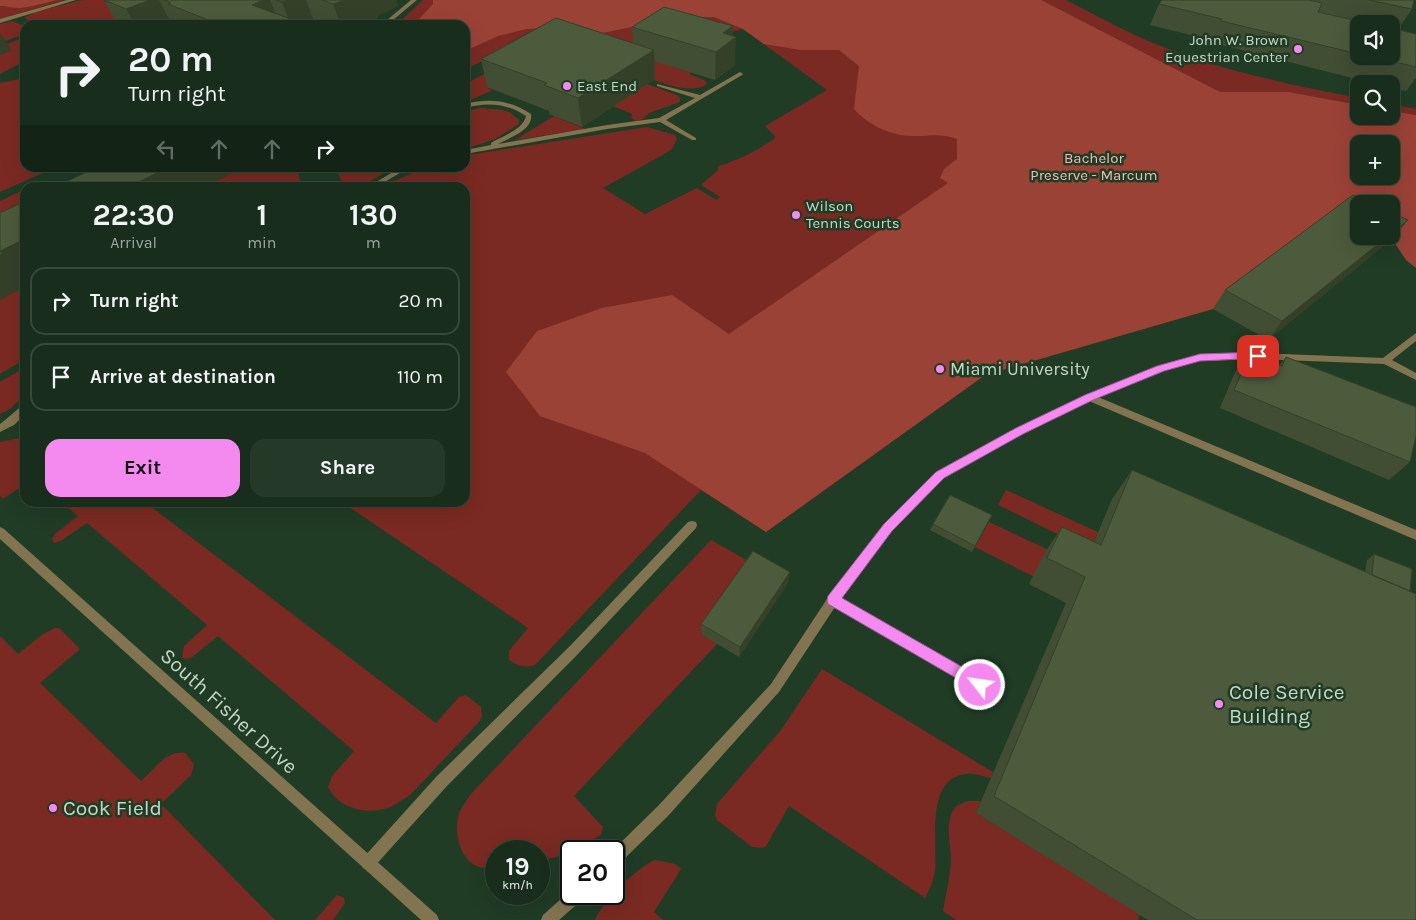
<!DOCTYPE html>
<meta charset="utf-8">
<style>
:root{--surface:#182d1c;--page:#253929;--text:#f1f3f6;--muted:#9fa8a3;--line:#36493b;--accent:#f489ef}
body{margin:0;font-family:Karla,sans-serif;background:var(--page);color:var(--text);height:100vh;display:flex;flex-direction:column;font-size:19px;white-space:nowrap}
*{box-sizing:border-box;margin:0}
p{font-size:16px;color:var(--muted)}
.icon{flex:none;width:28px;height:28px;fill:none;stroke:currentColor;stroke-width:2;stroke-linecap:round;stroke-linejoin:round}
.map{position:relative;flex:1;overflow:hidden}
.drawer{position:absolute;left:20px;top:182px;width:450px;height:325px;display:flex;flex-direction:column;background:var(--surface);border-radius:15px;box-shadow:0 5px 20px #0002,0 0 0 1px var(--line)}
.drawer>*{flex:none}
.guide{position:absolute;left:20px;top:20px;width:450px;height:152px;border-radius:15px;box-shadow:0 5px 20px #0002,0 0 0 1px var(--line);background:#182d1c;color:var(--text);overflow:hidden}
.fabs{position:absolute;left:1350px;top:15px;display:grid;gap:10px}
.fabs a{display:grid;place-items:center;width:50px;height:50px;border-radius:10px;background:var(--surface);box-shadow:0 5px 20px #0002,0 0 0 1px var(--line);font-size:25px}
.speed{position:absolute;left:485px;top:840px;display:flex;gap:10px;font-size:25px;font-weight:700;text-align:center}
.speed>*{display:grid;place-content:center;width:65px;height:65px;border-radius:50%;background:var(--surface);box-shadow:0 5px 20px #0002,0 0 0 1px var(--line);line-height:1}
.speed small{font-size:12px;font-weight:400}
.speed .limit{border:2px solid #111;border-radius:8px;background:#fff;color:#111}
.pin{position:absolute;display:grid;place-items:center;width:42px;height:42px;color:#fff;margin:-21px;border-radius:10px;box-shadow:0 2px 8px #0006}
.me{position:absolute;width:55px;margin:-28px;rotate:300deg;stroke-linejoin:round;filter:drop-shadow(0 0 4px #0008)}
.turn{display:flex;align-items:center;gap:18px;height:105px;padding:0 25px;font-size:22px}
.turn .icon{width:65px;height:65px;stroke-width:2.5}
.turn b{display:block;font-size:35px;line-height:42px}
.lanes{display:flex;align-items:center;height:48px;padding:0 25px;background:#0003;justify-content:center;gap:25px;direction:ltr}
.lanes .off{opacity:.35}
.eta{display:flex;justify-content:space-evenly;align-items:center;height:85px;text-align:center}
.eta b{font-size:30px;font-weight:700;line-height:35px}
.primary-button{display:flex;gap:10px;margin-top:auto;padding:10px 25px}
.primary-button a{flex:1;height:58px;border-radius:15px;background:var(--accent);color:#111;font-size:20px;font-weight:700;line-height:58px;text-align:center}
.primary-button a+a{background:var(--page);color:var(--text)}
ul{padding:0;list-style:none}
li{display:flex;align-items:center;gap:15px;height:68px;margin:0 10px 8px;padding:0 15px;border:2px solid var(--line);border-radius:15px}
li div{flex:1}
li b{display:block;font-size:19px}
li em{font-style:normal}
.map>svg:first-child{display:block}
</style>
<div class="map">
<svg width="1416" height="920" viewBox="0 0 1416 920">
<rect width="100%" height="100%" fill="#203c25"/>
<!-- green -->
<path fill="#7a2a22" fill-rule="evenodd" d="M0,0H65L0,19Z
M82,0H259L256,25L185,1L124,25H40L24,18L35,12Z
M423,0H1066C1092,13 1118,28 1144,39C1212,69 1287,84 1359,98V116H1391V104L1416,109V248L1374,236H1391V204H1359L985,375L766,532L701,490L536,664C527,669 518,666 509,660V651L528,628L343,503L465,502V188L379,187L425,168H465V156L468,155L647,127L675,135L677,139L672,149L666,153L603,188L645,214L697,188L716,200L720,197L701,185L718,170V166C739,160 756,151 774,139L775,136L765,126L827,90L743,29L635,55L691,72L689,74L706,81L707,84C694,94 668,85 654,80L488,88L493,90L473,99L465,98V84L496,68L482,61L465,70V25H396ZM1359,144H1391V176H1359Z
M12,21L25,26V34L0,43V24Z
M25,37V61L0,74V55L2,46Z
M25,78V168H54L0,192V83Z
M647,84L677,95L680,98V102L649,113L643,119L636,121L631,118L632,114L613,106Z
M480,108L502,110L509,112L519,120V124L495,139L465,149V111Z
M554,116L585,129L515,140Z
M241,168H298L300,182L298,187L203,188Z
M337,168H390C376,179 357,193 340,179Z
M25,189V220L0,224V201Z
M25,286V359L0,374V300Z
M25,367V394L10,409L0,414V382Z
M25,437V484L3,499L0,495V442Z
M1006,490L1098,532L1090,550L998,505Z
M62,503H146L436,723L459,697L466,695L481,707L482,716L479,722L411,794C404,799 396,805 387,808C366,815 338,808 328,787L332,776L354,751L218,636L191,658L184,659L182,657L184,646L207,625L87,523L62,540L54,543L52,539L55,534L78,516Z
M989,522L1083,566L1034,577L975,547Z
M711,540L752,563L702,634L717,644L574,796L603,827L601,835L564,855L539,861V851H496V867C490,868 482,869 477,866C458,858 453,828 460,811C463,805 467,799 471,794Z
M55,628H59L80,649L40,683L141,781C153,771 167,749 185,753L194,764L191,775L161,804L275,920H0V636L18,654L43,634Z
M822,669L993,772L991,778C984,777 975,773 968,774C924,776 938,842 935,869C934,880 930,889 925,898L789,806L766,846L762,848L752,847L717,820L715,815L717,804L781,730Z
M968,801H981L976,813L1140,914L1138,920H956L943,911C946,894 950,878 951,861C951,846 946,830 951,815C954,806 960,804 968,801Z
M655,860L675,864L681,869L654,912L663,920H595C603,901 636,868 655,860Z
M337,895L344,898L345,903L333,920H315Z"/>
<!-- forest -->
<path fill="#9b4237" fill-rule="evenodd" d="M0,0H56C44,3 32,7 20,8C13,8 7,6 0,6Z
M433,0H1041L1220,92H1288L1359,105V116H1391V111L1416,115V268L1406,260L1392,239L1387,236H1391V204H1359L1339,214L1213,309L985,375L766,532L645,453L540,416L506,372L537,331L602,308L672,295L729,334L948,183L940,178L944,169L957,159V139C941,133 930,136 914,136C891,136 868,125 854,109L859,66L839,50H801L764,44L743,29L714,17L677,18L597,34L555,27L527,29L498,36L465,51V25H417L419,19L433,4ZM1359,144H1391V176H1359Z"/>
<g fill="none" stroke-linecap="round" stroke-linejoin="round">
<!-- lane -->
<path fill="#827450" fill-rule="evenodd" d="M67,0H76L0,23V19Z
M411,0H417L387,25H381Z
M740,72L743,74L742,75L666,120L696,138V140H692L660,122L607,129L465,154V150L491,145V143C502,136 523,130 526,116C506,103 487,102 465,108V104C489,98 510,100 531,114C534,130 509,138 498,144L607,125L659,118L695,98L657,86V84L700,95Z
M400,168H408L375,188H366Z
M1416,333V341L1392,360L1416,373V380L1384,364L1258,359L1200,361L1164,371L1098,397L1416,530V540L1089,401L1023,434L944,478L892,530L841,599L1001,690L1003,694L1001,698L997,700L993,698L835,607L779,692L668,816L619,864L614,866V851H612L658,806L771,684L829,596L884,524L936,472L1017,428L1086,395L1161,366L1200,355L1258,353L1383,358Z
M25,404V414L14,425L0,432V424C9,418 16,409 25,404Z
M692,521L696,522L697,525L696,528L578,654L447,786L373,868L368,870L363,868L361,863L363,858L437,776L570,646L688,522Z
M571,890V894H585L583,899L559,920H541L543,915Z"/>
<!-- street -->
<path fill="#827450" fill-rule="evenodd" d="M0,527L4,529L437,915L439,920H421L0,539Z"/>
</g>
<!-- wall -->
<path fill="#414e33" fill-rule="evenodd" d="M104,0H396L398,6L379,15L377,19L360,25H325L314,21L305,25H307H174L172,24L170,25H118Z
M1162,0H1414L1412,9L1398,29L1416,34V78L1406,91L1391,88V84H1376L1210,42L1211,40L1150,25L1159,4ZM1359,24H1391V56H1359Z
M733,26V36L735,65L715,80L654,61L655,79L582,127L549,114V111L487,87L481,59L633,44L632,27Z
M1392,239L1268,340L1213,309L1225,290Z
M1250,353L1279,365L1286,357L1410,462L1389,480L1220,408L1235,372Z
M1132,470L1365,572L1367,560L1374,554L1410,591L1416,920H1148L976,813L1066,603L1029,584L1044,554L1062,527L1094,542L1112,499Z
M992,515L972,552L930,530L933,524Z
M788,583L739,657L702,635L701,624Z"/>
<!-- shaded-wall -->
<path fill="#354029" d="M150,0H159L172,24L170,25H135L126,9Z
M263,0H270L280,25L252,5Z
M288,0H306L314,21L304,25H291L282,2Z
M345,0H396L398,6L379,15L377,19L360,25H341L333,4Z
M733,26V39L736,37L735,65L715,80L716,52L723,33Z
M0,33L12,50L0,55Z
M654,50L655,79L582,127L578,98Z
M167,168H241L204,188H127Z
M1408,220L1392,239L1268,340L1282,321L1388,236H1391V234Z
M25,239V286L0,300V251Z
M790,572L788,583L739,657L740,647Z"/>
<!-- building -->
<path fill="#4c5b3b" stroke="#354029" d="M104,0H150L126,9Z
M165,0H263L252,5L307,25H221L168,4L171,3Z
M276,0H288L282,2Z
M322,0H345L333,4Z
M1162,0H1309L1322,3L1318,12L1372,24H1359V54L1221,21L1222,19L1159,4Z
M1369,0H1414L1412,9Z
M664,7L733,26L723,33L736,37L716,52L632,27Z
M556,18L654,50L578,98L544,85L547,83L481,59Z
M1391,28L1416,34V67L1370,56H1391Z
M95,168H167L127,188H53Z
M1353,195L1372,204H1359V236H1388L1282,321L1225,290Z
M25,201V239L0,251L3,253L0,255V213Z
M1391,212L1408,220L1391,234Z
M1250,353L1282,366L1286,357L1416,407V436L1410,462L1234,390Z
M1132,470L1416,594V920H1197L994,796L1085,577L1047,558L1062,527L1101,545Z
M950,495L992,515L975,546L933,524Z
M753,551L790,572L740,647L701,624Z
M1374,554L1412,569L1410,591L1372,575Z"/>
<!-- route -->
<path fill="#f489ef" stroke="#9f599b" d="M1258,352L1263,356L1261,358L1200,361L1164,371L1093,400L1023,434L944,478L892,531L842,598L985,680L987,685L985,689L980,691L975,689L828,604L827,600L828,596L884,524L936,472L1016,428L1085,395L1157,366L1200,354Z"/>
<!-- markers -->
<g fill="#f489ef" stroke="#203c25" stroke-width="2">
<circle cx="1298" cy="49" r="5"/>
<circle cx="567" cy="86" r="5"/>
<circle cx="796" cy="215" r="5"/>
<circle cx="940" cy="369" r="5"/>
<circle cx="1219" cy="704" r="5"/>
<circle cx="53" cy="808" r="5"/>
</g>
<g text-anchor="middle" stroke-width="5" stroke-linejoin="round" paint-order="stroke">
<!-- far-poi labels -->
<g font-size="15" fill="#c6d7c8" stroke="#203c25" text-anchor="start">
<text x="1288" y="45" text-anchor="end">John W. Brown<tspan x="1288" dy="17">Equestrian Center</tspan></text>
<text x="577" y="91">East End</text>
<text x="806" y="211">Wilson<tspan x="806" dy="17">Tennis Courts</tspan></text>
</g>
<!-- far-park labels -->
<g font-size="15" fill="#f0bcb4" stroke="#203c25">
<text x="1094" y="163">Bachelor<tspan x="1094" dy="17">Preserve - Marcum</tspan></text>
</g>
<!-- poi labels -->
<g font-size="18" fill="#c6d7c8" stroke="#203c25" text-anchor="start">
<text x="950" y="375">Miami University</text>
</g>
<!-- near-poi labels -->
<g font-size="21" fill="#c6d7c8" stroke="#203c25" text-anchor="start">
<text x="1229" y="699">Cole Service<tspan x="1229" dy="24">Building</tspan></text>
<text x="63" y="815">Cook Field</text>
</g>
<!-- near-street labels -->
<g font-size="21" fill="#c6d7c8" stroke="#203c25">
<text transform="translate(229 711) rotate(42)" y="7">South Fisher Drive</text>
</g>
</g>
</svg>
<div class="fabs">
<a><svg class="icon" aria-label="sound" viewBox="0 0 24 24"><path d="M4 9h4l5-4v14l-5-4H4zM17 9q2 3 0 6"/></svg></a>
<a><svg class="icon" aria-label="search" viewBox="0 0 24 24"><circle cx="10" cy="10" r="6"/><path d="M15 15l6 6"/></svg></a>
<a>+</a>
<a>−</a>
</div>
<div class="speed"><div>19<small>km/h</small></div><div class="limit">20</div></div>
<div class="pin" style="left:1258px;top:356px;background:#d93025"><svg class="icon" aria-label="arrive" viewBox="0 0 24 24"><path d="M6 21V4h12l-3 4 3 4H6"/></svg></div>
<svg class="me" style="left:980px;top:685px" viewBox="-20 -20 40 40"><circle r="17" fill="#f489ef" stroke="#fff" stroke-width="3"/><path d="M0-11L8 9 0 5-8 9z" fill="#fff"/></svg>
<div class="guide">
<div class="turn"><svg class="icon" aria-label="right" viewBox="0 0 24 24"><path d="M7 20v-9h11M14 6l5 5-5 5"/></svg><div><b>20 m</b>Turn right</div></div>
<div class="lanes"><svg class="icon off" aria-label="left" viewBox="0 0 24 24"><path d="M17 20v-9H6M10 6l-5 5 5 5"/></svg><svg class="icon off" aria-label="ahead" viewBox="0 0 24 24"><path d="M12 20V5M6 11l6-6 6 6"/></svg><svg class="icon off" aria-label="ahead" viewBox="0 0 24 24"><path d="M12 20V5M6 11l6-6 6 6"/></svg><svg class="icon" aria-label="right" viewBox="0 0 24 24"><path d="M7 20v-9h11M14 6l5 5-5 5"/></svg></div>
</div>
<section class="drawer">
<div class="eta">
<div><b>22:30</b><p>Arrival</p></div>
<div><b>1</b><p>min</p></div>
<div><b>130</b><p>m</p></div>
</div>
<ul>
<li><svg class="icon" aria-label="right" viewBox="0 0 24 24"><path d="M7 20v-9h11M14 6l5 5-5 5"/></svg><div><b>Turn right</b></div><em>20 m</em></li>
<li><svg class="icon" aria-label="arrive" viewBox="0 0 24 24"><path d="M6 21V4h12l-3 4 3 4H6"/></svg><div><b>Arrive at destination</b></div><em>110 m</em></li>
</ul>
<div class="primary-button"><a>Exit</a><a>Share</a></div>
</section>
</div>
